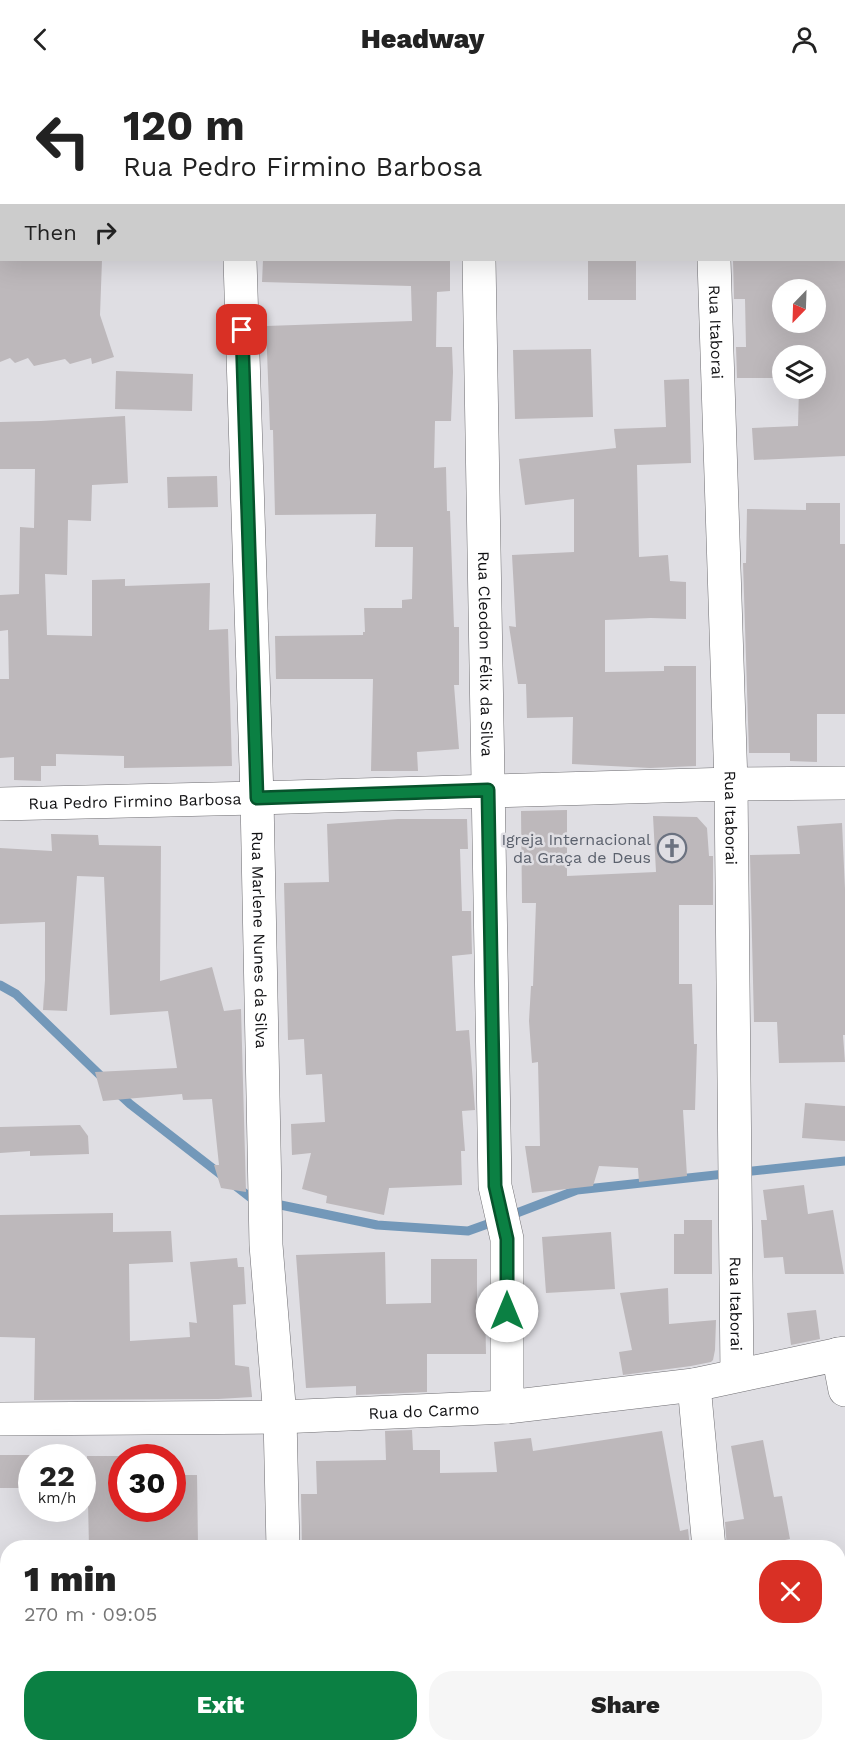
<!DOCTYPE html>
<meta charset="utf-8">
<style>
:root{--surface:#fff;--page:#f6f6f6;--text:#222;--muted:#767676;--accent:#0b8043}
body{margin:0;font-family:"Work Sans",sans-serif;background:var(--page);color:var(--text);height:100vh;display:flex;flex-direction:column;font-size:22px;white-space:nowrap}
*{box-sizing:border-box;margin:0}
p{font-size:20px;color:var(--muted)}
.icon{flex:none;width:33px;height:33px;fill:none;stroke:currentColor;stroke-width:2;stroke-linecap:round;stroke-linejoin:round}
.map{position:relative;flex:1;overflow:hidden}
.panel{position:absolute;left:0px;top:1462px;width:846px;height:212px;display:flex;flex-direction:column;background:var(--surface);border-radius:24px 24px 0 0;box-shadow:0 6px 24px #0002}
.panel>*{flex:none}
.hud{position:absolute;left:0px;top:0px;width:846px;height:183px;box-shadow:0 6px 24px #0002;background:#fff;color:var(--text);overflow:hidden}
.needle{width:39px;rotate:203deg}
.tools{position:absolute;left:772px;top:201px;display:grid;gap:12px}
.tools a{display:grid;place-items:center;width:54px;height:54px;border-radius:50%;background:var(--surface);box-shadow:0 6px 24px #0002;font-size:30px}
.speed{position:absolute;left:18px;top:1366px;display:flex;gap:12px;font-size:30px;font-weight:700;text-align:center}
.speed>*{display:grid;place-content:center;width:78px;height:78px;border-radius:50%;background:var(--surface);box-shadow:0 6px 24px #0002;line-height:1}
.speed small{font-size:15px;font-weight:400}
.speed .limit{border:9px solid #d22;background:#fff;color:#111}
.pin{position:absolute;display:grid;place-items:center;width:51px;height:51px;color:#fff;margin:-26px;border-radius:12px;box-shadow:0 3px 9px #0006}
.me{position:absolute;width:66px;margin:-33px;rotate:0deg;stroke-linejoin:round;filter:drop-shadow(0 0 4px #0008)}
.turn{display:flex;align-items:center;gap:21px;height:126px;padding:0 24px;font-size:27px}
.turn .icon{width:78px;height:78px;stroke-width:2.5}
.turn b{display:block;font-size:42px;line-height:51px}
.then{display:flex;align-items:center;height:57px;padding:0 24px;background:#0003;gap:12px;font-size:22px}
.round{display:grid;place-items:center;flex:none;width:63px;height:63px;border-radius:24px;background:var(--page)}
.headline{display:flex;align-items:center;justify-content:space-between;height:102px;padding:0 24px}
h1{font-size:36px;font-weight:800;line-height:45px}
.button{display:flex;gap:12px;margin-top:auto;padding:12px 24px}
.button a{flex:1;height:69px;border-radius:24px;background:var(--accent);color:#fff;font-size:24px;font-weight:800;line-height:69px;text-align:center}
.button a+a{background:var(--page);color:var(--text)}
header{display:flex;justify-content:space-between;align-items:center;height:78px;padding:0 24px;background:var(--surface);font-size:27px;font-weight:800}
.map>svg:first-child{display:block}
</style>
<header><svg class="icon" aria-label="back" viewBox="0 0 24 24"><path d="M15 5l-7 7 7 7"/></svg>Headway<svg class="icon" aria-label="person" viewBox="0 0 24 24"><circle cx="12" cy="8" r="4"/><path d="M4 21q1-7 8-7t8 7"/></svg></header>
<div class="map">
<svg width="845" height="1673" viewBox="0 0 845 1673">
<rect width="100%" height="100%" fill="#dfdee3"/>
<!-- forest -->
<path fill="#93b692" d="M0,0H212V2H2L1,94L0,93Z"/>
<g fill="none" stroke-linecap="round" stroke-linejoin="round">
<!-- stream -->
<path stroke="#7398b9" stroke-width="9" d="M0,907L16,916L105,1002
M117,1014L130,1026L251,1120L258,1122
M271,1125L377,1147L468,1153L496,1143
M509,1138L577,1112L845,1083"/>
</g>
<!-- building -->
<path fill="#bdb8bb" fill-rule="evenodd" d="M0,182H102L100,237L114,279L92,286L91,280L70,286L65,281L34,288L28,280L15,285L10,280L0,284Z
M263,182H450V213L437,214L436,269H452L453,294L451,343H435L434,390L446,389L447,433H450L454,549H459V607H454L459,671L417,674L418,693H371L373,601H276L275,558L363,557V554H365L364,530H402V522L412,521L413,469H375L376,436L275,437L273,352H270L266,248L412,243L411,208L262,204Z
M588,182H636V222H588Z
M733,182H845V378L754,382L752,350L798,348L799,310H816V278H783V300H737L736,269H746L745,221H734ZM783,212H816V244H783Z
M591,271L593,339L515,341L513,272Z
M116,293L193,296L192,333L115,331Z
M689,301L691,385L637,387L639,479L668,477L670,503L686,504V541L651,540L605,542V594L664,593V588H696V688L650,690L572,686L573,639L527,640L526,606H518L509,548L516,549L512,477L574,474V421L525,427L519,381L616,370L614,351L666,349L664,302Z
M125,338L128,405L92,407L91,443L68,442L67,497L45,496L47,557L92,558V502L125,501V508L210,505L209,552L228,551L232,688L124,690V678L56,676V688H41V703L14,702V679L0,680V601H9L8,552L0,553V517L19,516L20,449L34,450L35,391H0V344L41,343Z
M217,398L218,429L168,430L167,399Z
M806,425H840V466H845V636H817V684L790,683V675H749L743,485H746L747,431L806,432Z
M567,732V798L656,794L653,738L697,739L707,750L709,778H713V827H679V906H692L694,966H697L695,1032H683L687,1098L639,1104L638,1090L599,1088L593,1108L532,1115L525,1068H540L538,984L532,985L529,943L531,908H533L536,825H522L521,733Z
M398,741H467L468,771H460L462,833H471L472,876L452,878L456,953L469,952L475,1032L462,1033L465,1073H461L462,1107L389,1110L384,1137L326,1125L327,1118L302,1111L311,1075L292,1077L291,1046L325,1044L322,996L306,997L304,961L288,962L284,805L329,804L327,746Z
M842,745L845,811V957H843L845,984L779,985L777,944H754L750,777L800,776L797,748Z
M51,756L98,757L99,767L161,768L160,903L212,889L224,933L241,931L246,1114L221,1110L214,1087H219L212,1021L183,1022L182,1016L103,1023L95,994L177,990L168,933L110,937L104,799L77,798L67,933L43,932L45,902V844L0,846V770L52,773Z
M805,1025L845,1028V1063L802,1060Z
M80,1047L88,1058L89,1076L30,1078V1073L0,1075V1049Z
M804,1107L808,1136L833,1132L844,1196H785L783,1179L764,1180L761,1142H767L763,1112Z
M113,1135V1154L171,1153L173,1184L129,1186L130,1263L190,1259L189,1244L197,1245L190,1184L237,1180L238,1189H244L246,1226L233,1227L235,1287L249,1289L252,1319L218,1321L34,1322L35,1260L0,1259V1137Z
M684,1142H712V1196H674V1156H684Z
M611,1154L615,1211L546,1215L542,1159Z
M385,1174L386,1226L431,1225V1181H477V1224H485L486,1276H427V1314L356,1317V1308L306,1310L296,1177Z
M668,1210L669,1246L716,1242L715,1272L713,1282L711,1284L691,1288L623,1297L619,1274L632,1272L620,1215Z
M816,1232L820,1261L791,1267L787,1235Z
M412,1352L413,1372H440V1395L497,1394L494,1364L531,1360L533,1373L662,1353L680,1453L688,1451L690,1470H464V1466L415,1470H302L301,1416H317L316,1383L386,1382L385,1353Z
M763,1362L774,1419L782,1418L790,1461L780,1463L781,1470H727L725,1444L744,1441L731,1368Z
M0,1377H32V1410H0Z
M87,1378H122V1431H172V1397H197L198,1466H147V1470H89Z"/>
<g fill="none" stroke-linecap="round" stroke-linejoin="round">
<!-- minor casing -->
<g stroke="#6f6e72" stroke-width="34">
<g id="minor">
<path d="M235,0V2"/>
<path d="M476,0L477,2"/>
<path d="M707,0V2"/>
<path d="M844,91H845"/>
<path d="M0,113H2"/>
<path id="s1" d="M240,182L257,720L266,1167L280,1339L283,1470"/>
<path id="s2" d="M479,182L495,1108L507,1161V1329"/>
<path id="s3" d="M714,182L731,706L737,1297"/>
<path id="s4" d="M0,726L257,720L731,706L845,705"/>
<path d="M838,1276L845,1312"/>
<path d="M694,1307L709,1470"/>
<path id="s5" d="M0,1341L280,1339L507,1329L694,1307L845,1275"/>
<path d="M287,1666V1673"/>
<path d="M714,1666V1673"/>
</g>
</g>
<!-- minor -->
<use href="#minor" stroke="#fff" stroke-width="33"/>
</g>
<g fill="none" stroke-linecap="round" stroke-linejoin="round">
<!-- route casing -->
<g stroke="#07532c" stroke-width="15">
<path id="route" d="M242,252L257,720L488,712L495,1108L507,1161V1233"/>
</g>
<!-- route -->
<use href="#route" stroke="#0b8043" stroke-width="10"/>
</g>
<!-- icons -->
<defs>
<g id="church-ring" transform="scale(1.5)"><circle r="9.5" fill="#dfdee3" stroke="#6b7280" stroke-width="1.5"/><path d="M-1.2-6h2.4v3.5h3.3v2.4h-3.3V6h-2.4V-.1h-3.3v-2.4h3.3Z" fill="#6b7280"/></g>
</defs>
<g fill-rule="evenodd">
<use href="#church-ring" x="672" y="770"/>
</g>
<g text-anchor="middle" stroke-width="5" stroke-linejoin="round" paint-order="stroke">
<!-- street labels -->
<g font-size="16" fill="#121214" stroke="#dfdee3">
<text dy="6" stroke="none"><textPath href="#s3" startOffset="72">Rua Itaborai</textPath></text>
<text dy="6" stroke="none"><textPath href="#s2" startOffset="394">Rua Cleodon Félix da Silva</textPath></text>
<text dy="6" stroke="none"><textPath href="#s4" startOffset="135">Rua Pedro Firmino Barbosa</textPath></text>
<text dy="6" stroke="none"><textPath href="#s3" startOffset="558">Rua Itaborai</textPath></text>
<text dy="6" stroke="none"><textPath href="#s1" startOffset="680">Rua Marlene Nunes da Silva</textPath></text>
<text dy="6" stroke="none"><textPath href="#s3" startOffset="1044">Rua Itaborai</textPath></text>
<text dy="6" stroke="none"><textPath href="#s5" startOffset="424">Rua do Carmo</textPath></text>
</g>
<!-- worship labels -->
<g font-size="16" fill="#5b616d" stroke="#dfdee3" text-anchor="end">
<text x="651" y="767">Igreja Internacional<tspan x="651" dy="18">da Graça de Deus</tspan></text>
</g>
</g>
</svg>
<div class="tools">
<a><svg class="needle" viewBox="-14 -14 28 28"><path d="M0-13l5 13h-10z" fill="#e53935"/><path d="M0 13l5-13h-10z" fill="#767676"/></svg></a>
<a><svg class="icon" aria-label="layers" viewBox="0 0 24 24"><path d="M12 4l9 5-9 5-9-5zM3 14l9 5 9-5"/></svg></a>
</div>
<div class="speed"><div>22<small>km/h</small></div><div class="limit">30</div></div>
<div class="pin" style="left:242px;top:252px;background:#d93025"><svg class="icon" aria-label="arrive" viewBox="0 0 24 24"><path d="M6 21V4h12l-3 4 3 4H6"/></svg></div>
<svg class="me" style="left:507px;top:1233px" viewBox="-20 -20 40 40"><circle r="19" fill="#fff"/><path d="M0-13L10 11 0 6-10 11z" fill="#0b8043"/></svg>
<div class="hud">
<div class="turn"><svg class="icon" aria-label="left" viewBox="0 0 24 24"><path d="M17 20v-9H6M10 6l-5 5 5 5"/></svg><div><b>120 m</b>Rua Pedro Firmino Barbosa</div></div>
<div class="then">Then<svg class="icon" aria-label="right" viewBox="0 0 24 24"><path d="M7 20v-9h11M14 6l5 5-5 5"/></svg></div>
</div>
<section class="panel">
<div class="headline"><div><h1>1 min</h1><p>270 m · 09:05</p></div><a class="round" style="background:#d93025;color:#fff"><svg class="icon" aria-label="close" viewBox="0 0 24 24"><path d="M6 6l12 12M18 6L6 18"/></svg></a></div>
<div class="button"><a>Exit</a><a>Share</a></div>
</section>
</div>
